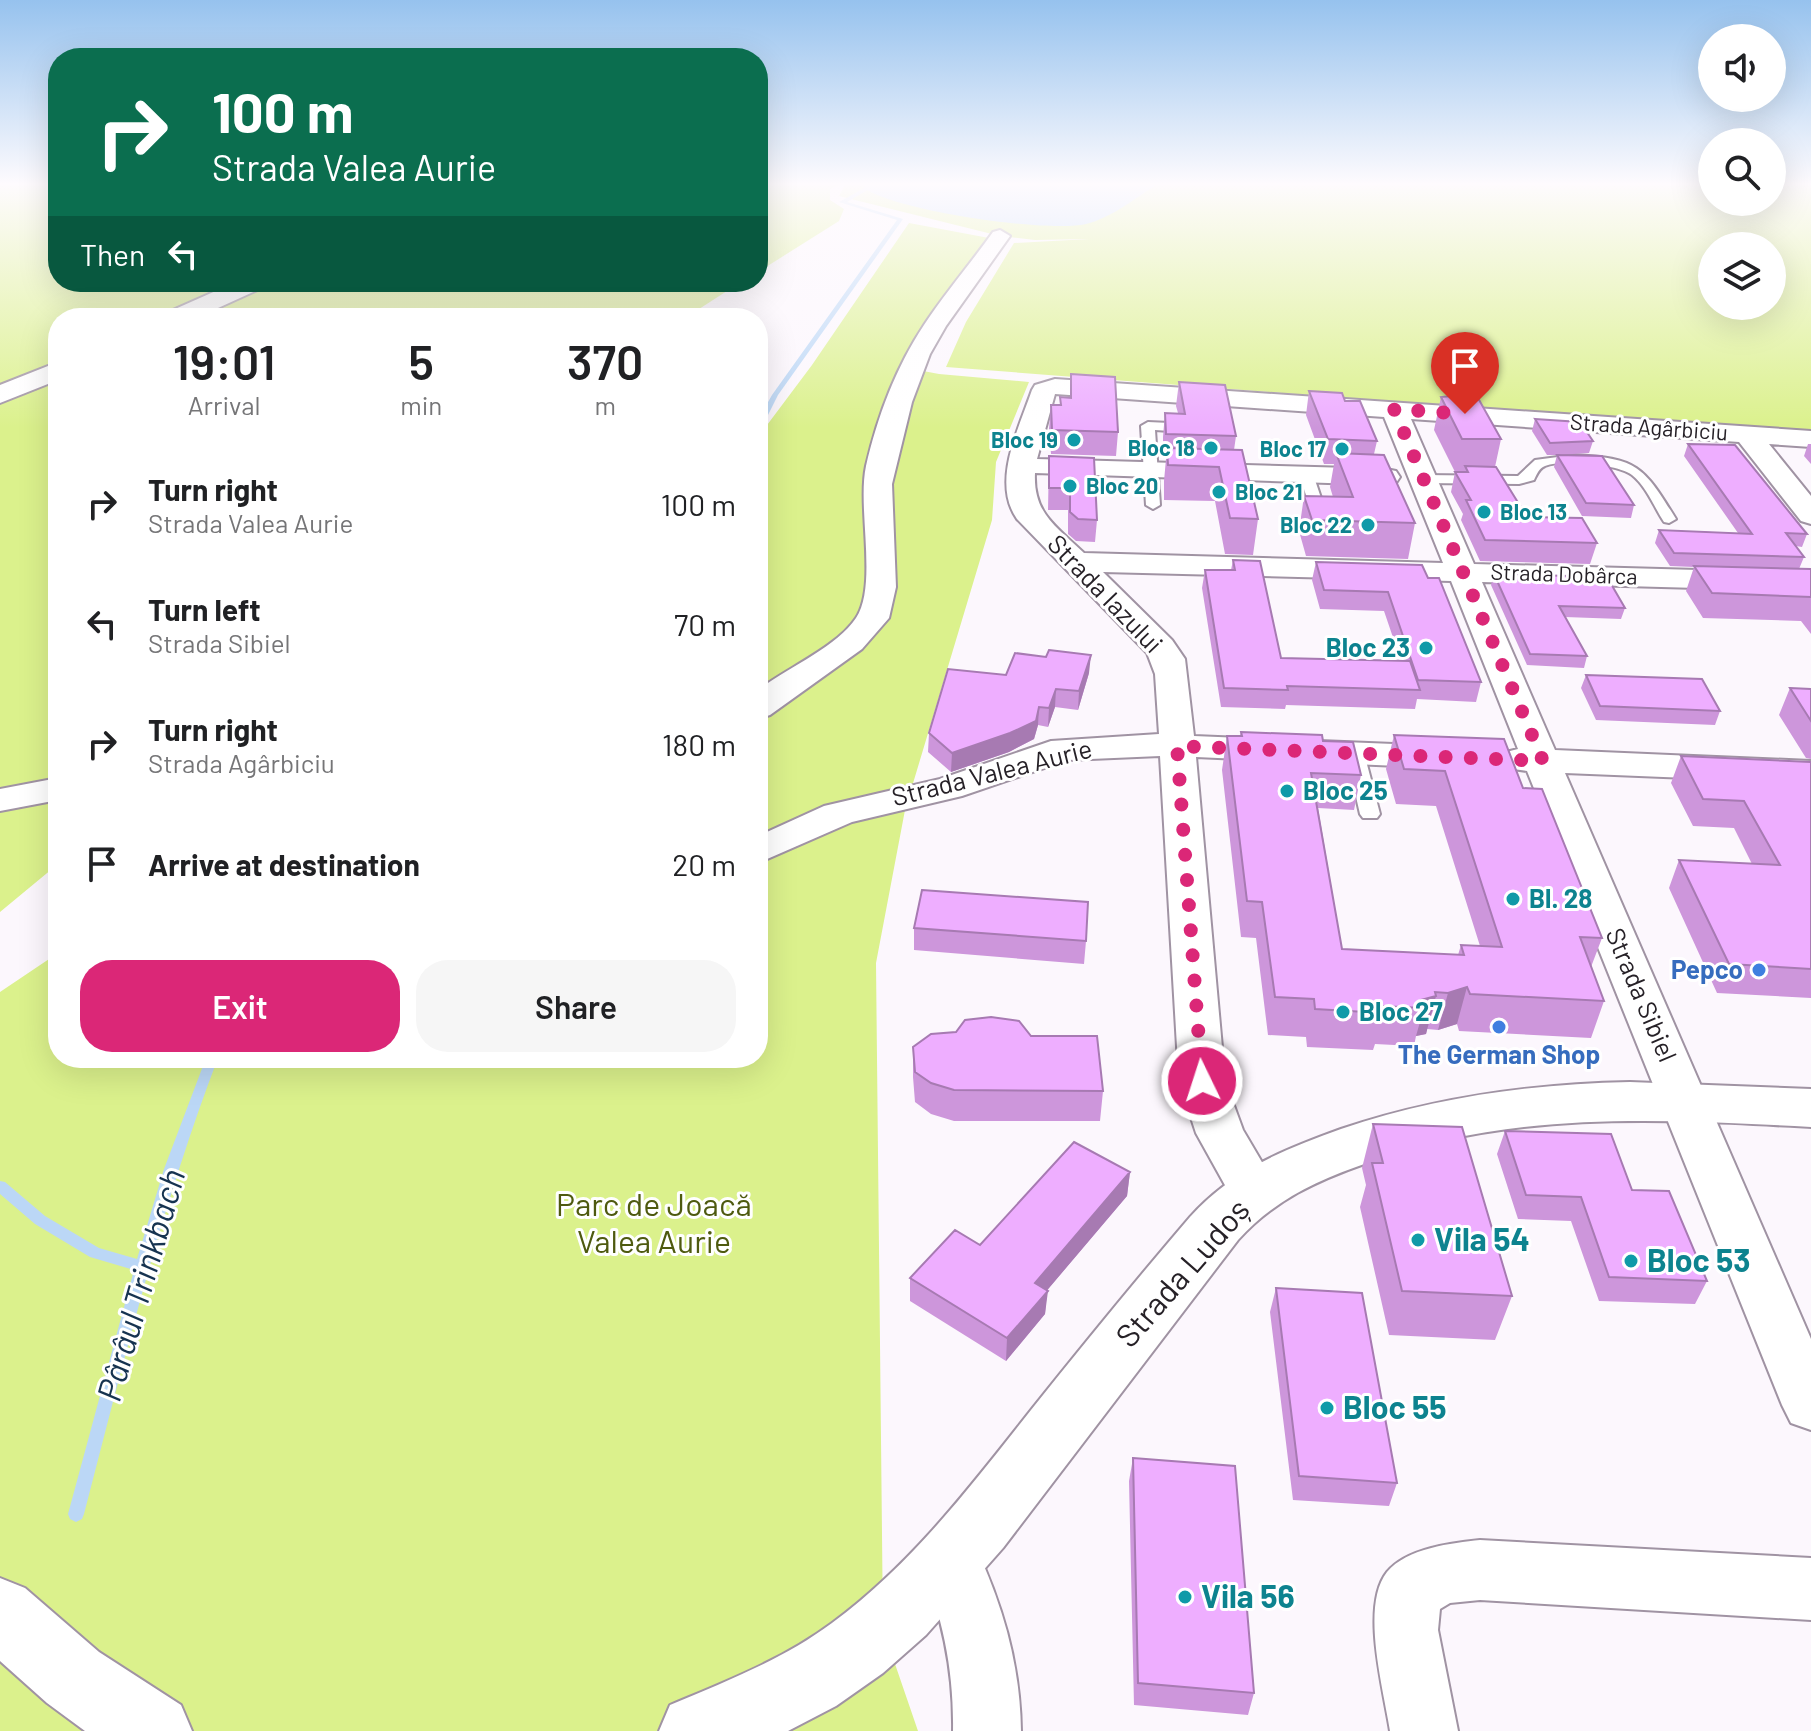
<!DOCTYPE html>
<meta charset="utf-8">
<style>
:root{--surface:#fff;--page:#f6f6f6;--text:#202124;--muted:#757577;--accent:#db2777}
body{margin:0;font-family:Barlow,sans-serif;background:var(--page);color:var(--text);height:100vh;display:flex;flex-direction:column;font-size:30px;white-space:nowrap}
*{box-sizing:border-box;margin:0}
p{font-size:26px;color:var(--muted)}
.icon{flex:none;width:44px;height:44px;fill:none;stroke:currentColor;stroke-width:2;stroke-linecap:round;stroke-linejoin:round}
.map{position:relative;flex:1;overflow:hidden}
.details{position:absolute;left:48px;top:308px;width:720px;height:760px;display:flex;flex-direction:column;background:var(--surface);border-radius:32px;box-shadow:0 8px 32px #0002}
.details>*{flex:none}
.guide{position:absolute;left:48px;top:48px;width:720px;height:244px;border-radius:32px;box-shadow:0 8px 32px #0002;background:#0b6e4f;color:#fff;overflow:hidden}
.fabs{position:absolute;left:1698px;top:24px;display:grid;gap:16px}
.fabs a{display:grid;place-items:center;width:88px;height:88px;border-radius:50%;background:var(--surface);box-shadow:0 8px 32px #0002;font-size:40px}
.pin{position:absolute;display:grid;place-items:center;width:68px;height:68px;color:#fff;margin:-82px -34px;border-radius:50% 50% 50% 0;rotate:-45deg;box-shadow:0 0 8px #0007}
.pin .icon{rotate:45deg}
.me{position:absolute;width:88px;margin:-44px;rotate:356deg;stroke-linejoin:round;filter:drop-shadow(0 0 6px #0008)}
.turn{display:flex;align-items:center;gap:28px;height:168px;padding:0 32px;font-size:36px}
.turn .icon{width:104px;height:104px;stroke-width:2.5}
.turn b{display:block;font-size:56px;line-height:68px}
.then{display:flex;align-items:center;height:76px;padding:0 32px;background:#0003;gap:16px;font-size:30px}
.eta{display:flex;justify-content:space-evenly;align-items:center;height:136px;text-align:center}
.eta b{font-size:48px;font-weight:600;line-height:56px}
.cta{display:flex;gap:16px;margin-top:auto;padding:16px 32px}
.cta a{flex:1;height:92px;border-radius:32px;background:var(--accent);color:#fff;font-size:32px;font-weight:600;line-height:92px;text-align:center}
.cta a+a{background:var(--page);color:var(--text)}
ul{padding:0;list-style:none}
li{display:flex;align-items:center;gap:24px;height:120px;padding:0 32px}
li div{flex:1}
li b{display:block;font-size:30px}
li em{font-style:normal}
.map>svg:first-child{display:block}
</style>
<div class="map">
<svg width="1811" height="1731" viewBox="0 0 1811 1731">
<rect width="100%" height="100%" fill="#fcf7fd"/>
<!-- green -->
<path fill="#dbf18c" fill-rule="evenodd" d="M0,185H58V282H741L685,318H58V864L0,912Z
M758,185H839L830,189V200L844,209L839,221L758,272Z
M845,185H1712V202H1772V185H1811V434L946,367L966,322L1014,243L1089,239L1035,240L1000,236L839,196ZM1712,246H1772V306H1712Z
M909,223L989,238L902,367L939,374L1029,382L996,462L992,520L905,810L876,963L883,1629L918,1731H0V992L58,953V1058H758V437L812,365Z"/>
<!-- water -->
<path fill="#bbd7f6" d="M866,185H1156C1134,199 1111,218 1086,224C1048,233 896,211 864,188Z"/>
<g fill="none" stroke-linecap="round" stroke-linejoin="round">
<!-- stream -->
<path fill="#bbd7f6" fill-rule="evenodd" d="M870,185H876L847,202L903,219L778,395L762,427L758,429V420L772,395L897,220L839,202Z
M206,1058H218C161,1207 124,1360 84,1514L82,1519L76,1522L70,1519L68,1514L134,1270L90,1257L35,1224L0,1194V1181L5,1182L45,1216L99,1248L137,1259L164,1169Z"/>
<!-- lane casing -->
<g stroke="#a093a3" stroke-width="4">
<path id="lane" d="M1148,422L1170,423L1177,427L1170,431L1155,430L1160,505L1153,509L1146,505L1141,426Z
M1573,455C1638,458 1643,466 1676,519L1669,523L1664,522C1654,507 1647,487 1632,475C1617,464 1563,459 1545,466C1539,468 1537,474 1534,480L1519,484L1422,483L1415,479L1422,475L1518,476L1535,460Z
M1306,470L1313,474L1325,510L1323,513L1318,514L1311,510L1299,474Z
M1355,748L1364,753L1380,814L1377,818H1363L1360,814L1346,753Z"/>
</g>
<!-- street casing -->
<g stroke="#a093a3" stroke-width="4">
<path id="street" d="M1000,230L1010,236L946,326L930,354L912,402L892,484L896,587L889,618L862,649L770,715L758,719V690C787,668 837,647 856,618C878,585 857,508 866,466C877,418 896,367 924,325C945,293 971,263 993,232Z
M1055,379L1811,431V447L1769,444L1811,496V524L1801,521L1739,442L1411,419L1474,564L1811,573V591L1482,582L1555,750L1811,761V783L1565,773L1811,1339V1430L1791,1423L1782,1405L1527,771L1506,768L1501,760L1506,752L1518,749L1451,581L1103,572L1172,640L1185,659L1194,736L1443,746L1456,749L1461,757L1456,765L1443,768L1196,757L1225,1081L1243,1130L1279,1191L1272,1205L1254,1210L1236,1205L1196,1133L1179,1081L1160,756L1068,760L962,796L852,822L758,863V836L824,806L940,779L1051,741L1159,734L1155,674L1147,653L1017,519C991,482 1019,428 1032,390L1035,385ZM1055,394L1384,417L1443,563L1084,553C1057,527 1033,514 1035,473L1386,485L1396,483L1400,477L1396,471L1386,469L1037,459Z
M58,778V800L0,811V789Z
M951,1532L973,1541C1002,1603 1020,1662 1021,1731H953C954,1671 943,1617 920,1562L929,1541Z
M1480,1540L1811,1558V1620L1480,1600L1450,1603L1440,1609L1438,1630L1458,1731H1390C1384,1691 1360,1606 1387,1572C1407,1548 1452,1543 1480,1540Z"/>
</g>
<!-- secondary casing -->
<g stroke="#a093a3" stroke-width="4">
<path id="secondary" d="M236,282H268L264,287L196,318H163L166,313Z
M58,362V380L0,403V385Z
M1630,1082L1811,1089V1127C1660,1119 1511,1110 1367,1163C1318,1180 1274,1200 1238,1240L1003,1548L926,1635L883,1673L836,1706L788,1731H659L670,1705C727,1681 782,1660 832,1623C911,1565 971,1486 1031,1410C1083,1345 1136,1280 1190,1217C1232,1170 1283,1150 1341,1129C1436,1097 1530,1084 1630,1082Z
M0,1578L25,1588L99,1652L181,1705L192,1731H85L47,1703L0,1661Z"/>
</g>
<!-- lane -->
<use href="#lane" fill="#fff" fill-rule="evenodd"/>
<!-- street -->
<use href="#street" fill="#fff" fill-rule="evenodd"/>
<!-- secondary -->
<use href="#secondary" fill="#fff" fill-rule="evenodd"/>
</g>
<!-- wall -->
<path fill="#cd96db" d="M1071,374L1118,432L1116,456L1051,454L1049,429L1051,405H1060V397L1070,398Z
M1179,382L1236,436L1234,450L1258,519L1253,555L1225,554L1215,501L1164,500V481L1166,459L1163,458V437L1165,413H1178L1176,406Z
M1309,391L1345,401L1377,441L1374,454L1415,523L1408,559L1306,556L1299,531L1304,496L1333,497L1330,487L1334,464H1324L1306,415Z
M1441,397L1501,439L1495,467L1527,517L1597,543L1590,564L1480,561L1461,520L1463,514L1451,492L1455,472L1434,430Z
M1535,419L1593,441L1589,453L1558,455L1634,505L1631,518L1582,516L1554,467L1557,455H1547L1532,431Z
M1688,444L1807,534L1802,547L1796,546L1804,557L1799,569H1811V634L1801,621L1703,618L1686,591L1694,567L1670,566L1655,543L1659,530L1738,533L1684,456Z
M1808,444H1811V464L1804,456Z
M1049,456L1097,520L1095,542L1076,541L1068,534V510H1048Z
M1233,560L1281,658L1401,661L1384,611L1320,609L1312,580L1316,562L1428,578L1481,682L1476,702L1417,699L1415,709L1286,705L1285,709L1221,707L1202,588L1205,570H1231Z
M1494,574L1625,608L1621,619L1565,617L1587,656L1584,668L1527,665L1491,585Z
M1089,673L1078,710L1055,707L1048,727L1038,725L1034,739L1009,752L951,772L928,752L929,733Z
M1586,675L1720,711L1715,725L1596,720L1581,688Z
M1790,688L1811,689V759L1806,758L1779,715Z
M1241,732L1323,741L1361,775L1354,810L1318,808L1342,949L1458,955L1461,945L1480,946L1436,806L1396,804L1386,769L1394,735L1523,788L1602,938L1591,967L1604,1001L1591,1038L1459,1031L1457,1024L1438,1030L1427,1029L1426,1034L1416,1036L1414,1046L1375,1044L1373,1050L1307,1047L1306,1037L1268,1035L1256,938L1241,937L1222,770L1227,736H1240Z
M1681,756L1811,762V998L1717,993L1669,888L1679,860L1752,864L1734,828L1693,826L1671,783Z
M914,928L1086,941L1084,964L914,950Z
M1031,1036L1103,1091L1100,1121H954L931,1114L915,1102L913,1077V1047Z
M1373,1124L1512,1296L1495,1340L1389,1335L1360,1207L1366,1185L1362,1168Z
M1505,1131L1632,1190L1707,1281L1695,1304L1599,1301L1571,1221L1518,1219L1497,1154Z
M1130,1172L1127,1196L1047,1290L1045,1314L1006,1361L910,1301V1278Z
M1276,1288L1397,1483L1389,1506L1293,1500L1270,1312Z
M1133,1458L1254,1693L1248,1715L1134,1705L1129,1481Z"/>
<!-- shaded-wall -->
<path fill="#a77ab2" d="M1091,655L1089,673L1078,710L1079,691Z
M1056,689L1055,707L1048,727L1049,708Z
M1039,707L1038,725L1034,739L1009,752L951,772L952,753Z
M1467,987L1457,1024L1438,1030L1448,993Z
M1436,996L1426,1034L1416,1036L1424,1008L1421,1000Z
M1130,1172L1127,1196L1033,1307L1035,1283Z
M1048,1291L1045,1314L1006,1361L1007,1338Z"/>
<!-- building -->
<path fill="#eeaeff" stroke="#a77ab2" stroke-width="2" d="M1071,374L1115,377L1118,432L1052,430L1051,405H1061L1060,397L1071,398Z
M1179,382L1225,385L1236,436L1166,434L1165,413L1185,414Z
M1309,391L1342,393L1345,401H1360L1377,441L1328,439Z
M1462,395L1464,398H1478L1501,439H1462L1441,397Z
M1535,419L1580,422L1593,441L1550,443Z
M1688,444L1735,445L1807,534L1786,533L1804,557L1674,553L1659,530L1752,534Z
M1167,448L1242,450L1258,519L1230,518L1219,467L1168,465Z
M1336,453L1384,455L1415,523L1312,520L1304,496L1353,497Z
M1557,455L1602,456L1634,505L1586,503Z
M1049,456L1094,458L1097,520L1078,519L1070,512V488H1049Z
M1465,466L1496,467L1527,517L1582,518L1597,543L1485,540L1466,500H1471L1455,472H1468Z
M1233,560L1260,561L1281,658L1410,661L1420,690L1287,686L1288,690L1224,688L1205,570H1235Z
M1316,562L1422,565L1428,578H1439L1481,682L1418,680L1388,592L1324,590Z
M1694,566L1811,569V597L1712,593Z
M1494,574L1607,577L1625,608L1559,606L1587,656L1530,654Z
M1049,650L1091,655L1079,691L1056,689L1049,708L1039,707L1036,721L1010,733L952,753L929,733L948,669L1006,675L1015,653L1046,657Z
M1586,675L1702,679L1720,711L1600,706Z
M1790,688L1811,689V721Z
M1241,732L1322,735L1323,741L1353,742L1361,775L1311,773L1342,949L1464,955L1461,945L1502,947L1445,771L1404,769L1394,735L1504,739L1523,788L1542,789L1602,938L1580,937L1604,1001L1470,994L1467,987L1448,993L1435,992L1436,996L1421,1000L1424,1008L1381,1006L1383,1013L1315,1009L1314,999L1275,997L1262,902L1247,901L1227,736H1242Z
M1681,756L1811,762V969L1729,964L1679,860L1780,865L1744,801L1703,799Z
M922,890L1088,902L1086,941L914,928Z
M991,1017L1019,1021L1031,1036H1097L1103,1091L954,1090L931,1083L915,1072L913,1047L931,1034L956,1032L965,1020Z
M1373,1124L1462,1127L1512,1296L1402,1291L1372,1163H1383Z
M1505,1131L1611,1134L1632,1190L1669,1191L1707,1281L1609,1277L1581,1197L1526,1195Z
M1074,1142L1130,1172L1035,1283L1048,1291L1007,1338L910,1278L955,1230L980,1245Z
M1276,1288L1362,1293L1397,1483L1299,1476Z
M1133,1458L1235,1466L1254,1693L1138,1683Z"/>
<!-- sky -->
<linearGradient id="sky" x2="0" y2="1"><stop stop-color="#96c2ee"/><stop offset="0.43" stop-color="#fefbfe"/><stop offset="1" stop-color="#fefbfe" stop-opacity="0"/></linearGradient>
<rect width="1811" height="428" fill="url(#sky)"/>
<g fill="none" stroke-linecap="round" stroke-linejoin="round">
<!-- route -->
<path stroke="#db2777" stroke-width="14" stroke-dasharray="0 25.2" d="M1202,1081L1177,746L1543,761L1394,409L1465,414"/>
</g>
<!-- markers -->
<g fill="#0f9aa8" stroke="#fff" stroke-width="3">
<circle cx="1074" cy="440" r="8"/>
<circle cx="1211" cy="448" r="8"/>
<circle cx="1342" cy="449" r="8"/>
<circle cx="1070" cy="486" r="8"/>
<circle cx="1219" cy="492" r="8"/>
<circle cx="1484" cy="512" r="8"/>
<circle cx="1368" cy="525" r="8"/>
<circle cx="1426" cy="648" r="8"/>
<circle cx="1287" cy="791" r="8"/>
<circle cx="1513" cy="899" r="8"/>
<circle cx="1343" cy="1012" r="8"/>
<circle cx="1418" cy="1240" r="8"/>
<circle cx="1631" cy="1261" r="8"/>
<circle cx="1327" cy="1408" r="8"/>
<circle cx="1185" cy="1597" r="8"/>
</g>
<g fill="#3f7fe0" stroke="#fff" stroke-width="3">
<circle cx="1759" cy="970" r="8"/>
<circle cx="1499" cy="1027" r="8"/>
</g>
<g text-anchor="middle" stroke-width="6" stroke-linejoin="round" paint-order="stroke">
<!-- far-street labels -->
<g font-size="22" fill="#262127" stroke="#fff">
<text transform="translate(1649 427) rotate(4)" y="8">Strada Agârbiciu</text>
<text transform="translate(1564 574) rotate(2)" y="8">Strada Dobârca</text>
</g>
<!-- far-culture labels -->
<g font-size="22" font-weight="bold" fill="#0d838f" stroke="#fff" text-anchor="end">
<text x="1058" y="448">Bloc 19</text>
<text x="1195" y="456">Bloc 18</text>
<text x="1326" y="457">Bloc 17</text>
<text x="1086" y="494" text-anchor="start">Bloc 20</text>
<text x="1235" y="500" text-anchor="start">Bloc 21</text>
<text x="1500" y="520" text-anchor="start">Bloc 13</text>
<text x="1352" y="533">Bloc 22</text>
</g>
<!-- street labels -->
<g font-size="26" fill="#262127" stroke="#fff">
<text transform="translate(1105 594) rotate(46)" y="9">Strada Iazului</text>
<text transform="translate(992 773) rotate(-14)" y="9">Strada Valea Aurie</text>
<text transform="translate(1641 995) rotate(67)" y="9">Strada Sibiel</text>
</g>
<!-- culture labels -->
<g font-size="26" font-weight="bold" fill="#0d838f" stroke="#fff" text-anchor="start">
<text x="1410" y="657" text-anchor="end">Bloc 23</text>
<text x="1303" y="800">Bloc 25</text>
<text x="1529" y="908">Bl. 28</text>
<text x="1359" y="1021">Bloc 27</text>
</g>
<!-- shop labels -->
<g font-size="26" font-weight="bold" fill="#366cbe" stroke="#fff" text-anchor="end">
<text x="1743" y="979">Pepco</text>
<text x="1499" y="1064" text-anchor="middle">The German Shop</text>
</g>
<!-- near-park labels -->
<g font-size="32" fill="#4e5a0f" stroke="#fff">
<text x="654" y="1216">Parc de Joacă<tspan x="654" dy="37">Valea Aurie</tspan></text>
</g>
<!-- near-culture labels -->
<g font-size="32" font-weight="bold" fill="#0d838f" stroke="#fff" text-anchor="start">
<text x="1434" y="1251">Vila 54</text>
<text x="1647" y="1272">Bloc 53</text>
<text x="1343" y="1419">Bloc 55</text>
<text x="1201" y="1608">Vila 56</text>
</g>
<!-- near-street labels -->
<g font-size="32" fill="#262127" stroke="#fff">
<text transform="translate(1183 1273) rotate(-49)" y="11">Strada Ludoș</text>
</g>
<!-- near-water labels -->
<g font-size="34" font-style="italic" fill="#163350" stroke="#fff">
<text transform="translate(141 1285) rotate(-74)" y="12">Pârâul Trinkbach</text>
</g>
</g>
</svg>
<div class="fabs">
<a><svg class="icon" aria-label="sound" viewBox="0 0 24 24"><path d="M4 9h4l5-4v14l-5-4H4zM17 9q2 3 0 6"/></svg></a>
<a><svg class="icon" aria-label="search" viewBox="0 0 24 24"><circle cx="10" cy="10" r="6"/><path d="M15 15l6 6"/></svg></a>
<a><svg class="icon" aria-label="layers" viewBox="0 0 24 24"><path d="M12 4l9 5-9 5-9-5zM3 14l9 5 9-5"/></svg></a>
</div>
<div class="pin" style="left:1465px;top:414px;background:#d93025"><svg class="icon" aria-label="arrive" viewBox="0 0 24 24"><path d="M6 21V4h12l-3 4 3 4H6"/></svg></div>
<svg class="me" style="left:1202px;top:1081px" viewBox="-20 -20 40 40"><circle r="17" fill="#db2777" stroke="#fff" stroke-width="3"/><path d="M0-11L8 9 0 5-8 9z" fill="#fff"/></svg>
<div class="guide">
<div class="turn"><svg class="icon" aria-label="right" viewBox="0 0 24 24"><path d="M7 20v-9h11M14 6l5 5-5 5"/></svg><div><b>100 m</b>Strada Valea Aurie</div></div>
<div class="then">Then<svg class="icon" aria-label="left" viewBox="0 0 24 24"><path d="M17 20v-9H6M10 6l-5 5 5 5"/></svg></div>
</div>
<section class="details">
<div class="eta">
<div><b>19:01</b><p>Arrival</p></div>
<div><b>5</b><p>min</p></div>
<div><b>370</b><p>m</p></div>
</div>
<ul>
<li><svg class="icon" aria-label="right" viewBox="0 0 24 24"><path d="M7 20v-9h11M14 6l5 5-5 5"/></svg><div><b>Turn right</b><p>Strada Valea Aurie</p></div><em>100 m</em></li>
<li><svg class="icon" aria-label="left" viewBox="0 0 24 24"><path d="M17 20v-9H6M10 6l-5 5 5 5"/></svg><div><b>Turn left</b><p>Strada Sibiel</p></div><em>70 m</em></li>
<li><svg class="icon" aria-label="right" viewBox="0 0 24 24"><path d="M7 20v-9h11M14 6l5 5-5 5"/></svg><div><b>Turn right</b><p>Strada Agârbiciu</p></div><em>180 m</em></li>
<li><svg class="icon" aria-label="arrive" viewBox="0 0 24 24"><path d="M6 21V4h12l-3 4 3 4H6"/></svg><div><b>Arrive at destination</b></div><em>20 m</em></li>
</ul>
<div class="cta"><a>Exit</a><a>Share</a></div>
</section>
</div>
